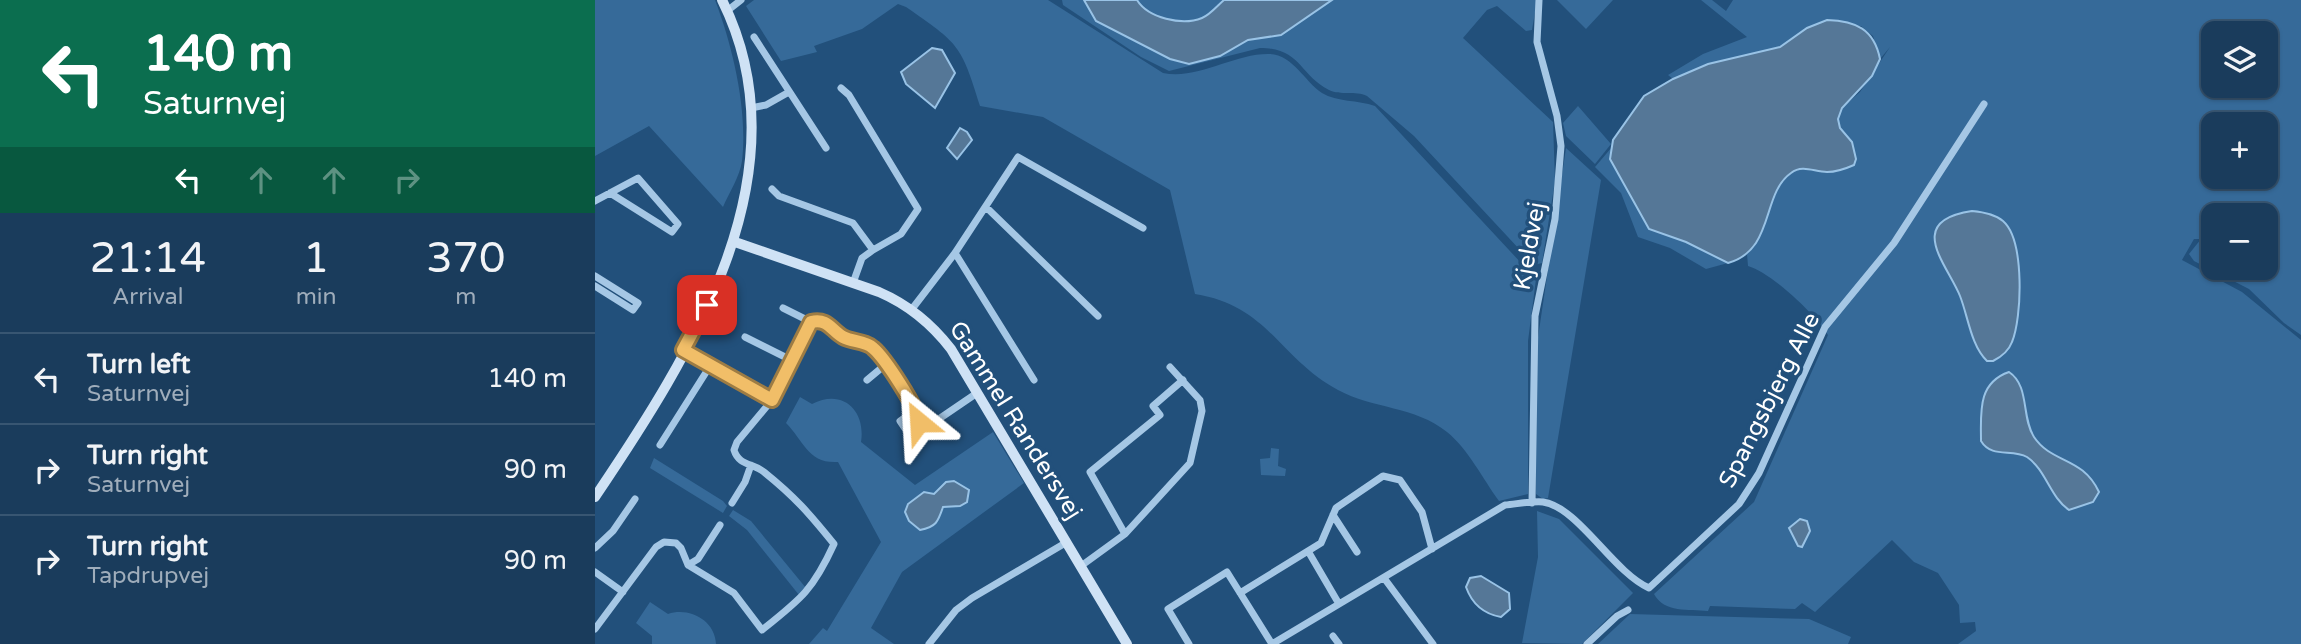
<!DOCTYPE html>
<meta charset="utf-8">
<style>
:root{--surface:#1a3c5c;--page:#234362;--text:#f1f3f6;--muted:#9fadbb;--line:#385672}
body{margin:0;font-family:"Varela Round",sans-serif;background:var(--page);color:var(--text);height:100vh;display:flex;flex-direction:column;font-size:26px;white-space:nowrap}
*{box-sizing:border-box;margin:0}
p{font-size:23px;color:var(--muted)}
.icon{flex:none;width:38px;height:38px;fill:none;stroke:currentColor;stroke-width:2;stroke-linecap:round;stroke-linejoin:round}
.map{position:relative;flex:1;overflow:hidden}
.sheet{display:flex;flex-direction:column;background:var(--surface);width:595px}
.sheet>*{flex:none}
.top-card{background:#0b6e4f;color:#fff;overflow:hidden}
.fabs{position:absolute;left:1606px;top:21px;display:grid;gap:14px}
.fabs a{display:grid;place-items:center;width:77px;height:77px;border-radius:14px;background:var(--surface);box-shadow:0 2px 5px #0004,0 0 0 2px var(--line);font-size:35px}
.pin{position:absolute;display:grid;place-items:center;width:60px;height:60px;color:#fff;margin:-30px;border-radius:14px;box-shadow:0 4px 10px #0006}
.me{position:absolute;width:77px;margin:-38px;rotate:333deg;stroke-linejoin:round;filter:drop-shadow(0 0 5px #0008)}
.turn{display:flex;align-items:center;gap:24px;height:147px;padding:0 28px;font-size:32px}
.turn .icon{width:91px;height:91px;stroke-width:2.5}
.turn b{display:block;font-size:49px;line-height:60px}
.lanes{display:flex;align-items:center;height:66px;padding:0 28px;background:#0003;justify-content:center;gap:35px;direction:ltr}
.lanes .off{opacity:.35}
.eta{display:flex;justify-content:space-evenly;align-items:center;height:119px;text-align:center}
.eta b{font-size:42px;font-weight:600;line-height:49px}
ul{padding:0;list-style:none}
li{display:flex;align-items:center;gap:21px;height:91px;padding:0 28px;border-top:2px solid var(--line)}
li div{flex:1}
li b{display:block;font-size:26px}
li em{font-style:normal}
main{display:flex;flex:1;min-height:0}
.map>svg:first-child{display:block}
</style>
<main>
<section class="sheet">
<div class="top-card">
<div class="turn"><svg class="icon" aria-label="left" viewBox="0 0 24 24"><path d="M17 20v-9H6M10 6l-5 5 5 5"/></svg><div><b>140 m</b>Saturnvej</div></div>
<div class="lanes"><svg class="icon" aria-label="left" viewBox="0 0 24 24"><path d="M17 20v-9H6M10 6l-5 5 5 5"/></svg><svg class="icon off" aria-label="ahead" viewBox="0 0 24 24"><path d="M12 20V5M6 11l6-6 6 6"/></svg><svg class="icon off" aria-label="ahead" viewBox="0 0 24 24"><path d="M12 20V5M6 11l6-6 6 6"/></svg><svg class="icon off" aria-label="right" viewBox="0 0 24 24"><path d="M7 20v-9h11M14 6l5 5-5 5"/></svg></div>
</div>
<div class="eta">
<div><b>21:14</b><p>Arrival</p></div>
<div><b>1</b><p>min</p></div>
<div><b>370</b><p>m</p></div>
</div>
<ul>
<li><svg class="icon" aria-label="left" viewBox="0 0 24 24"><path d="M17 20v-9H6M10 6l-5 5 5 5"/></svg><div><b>Turn left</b><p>Saturnvej</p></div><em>140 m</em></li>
<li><svg class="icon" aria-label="right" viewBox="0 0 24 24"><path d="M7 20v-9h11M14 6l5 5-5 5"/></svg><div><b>Turn right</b><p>Saturnvej</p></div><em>90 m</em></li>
<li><svg class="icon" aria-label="right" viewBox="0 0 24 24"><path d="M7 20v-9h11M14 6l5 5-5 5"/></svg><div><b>Turn right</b><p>Tapdrupvej</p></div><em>90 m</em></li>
</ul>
</section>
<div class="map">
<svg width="1706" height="644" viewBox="0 0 1706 644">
<rect width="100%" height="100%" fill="#22507b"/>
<!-- green -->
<path fill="#366a99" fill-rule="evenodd" d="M0,0H120C138,47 153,111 147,161C145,176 134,193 128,207L54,126L0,156Z
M159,0H453L568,73C604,80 639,53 675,54C698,55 710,82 727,93C742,102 763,100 780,106L941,279L933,341V494L904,501C888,479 873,449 852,432C820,406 778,409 743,390C684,358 674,306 600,294L575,190L448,117L385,106C366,44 364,44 311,7L303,4L267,29L219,46L222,52L186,61L151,6Z
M467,0H942L937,30L931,31L902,6L892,10L868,38L958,122L960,181L947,263L939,265L819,136L772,96C760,90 746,96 734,90C704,75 706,48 665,48L574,71L546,57L468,5Z
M962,0H1018L991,29Z
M1106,0H1117L1131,11L1138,0H1706V335L1689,323L1654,289L1599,261L1594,254L1606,239H1599L1587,260L1647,292L1706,340V644H1363L1381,631L1380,622L1365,623L1364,605L1343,573L1319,562L1297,540L1220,612L1207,603L1200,609L1115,606L1113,611C1094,609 1069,613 1059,594L1159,502L1233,335C1220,314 1177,273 1153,266L1152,254C1174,235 1176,179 1200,171C1219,164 1233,175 1259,165L1257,143L1245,128L1243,119L1247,108L1265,92L1295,47L1285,59L1278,36L1266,26L1212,28L1185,47L1113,64L1078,79L1073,75L1108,54L1152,37ZM1619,33H1671V86H1619ZM1619,124H1671V177H1619ZM1619,215H1671V268H1619Z
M983,106L1016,144L1000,164L971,136L968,123Z
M1017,147L1016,159L1054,229L1091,242L1133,263L1111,269L1075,248L1043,237L1026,193L1000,167Z
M971,148L1006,180L953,498L948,499L941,494V351Z
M205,397L217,404C248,388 271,411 266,442L320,485L398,432L429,483L307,572L276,628L299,644H214L228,628L232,631L286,542L243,462C213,464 209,441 191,423Z
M676,448L684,449L683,466L691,469L690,476L666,475L665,459L675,458Z
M59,458L128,501L132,506L128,513L55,468Z
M138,510L156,521L211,588L204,595L152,530L134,516Z
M942,511L964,519L1038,593L987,644L927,643L943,557Z
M55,602L73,614C94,607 120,620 121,644H57V636L41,623Z
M1035,614L1214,619L1256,637L1253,644H1003Z"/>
<!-- water -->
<path fill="#557797" stroke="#99c3e6" stroke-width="2" d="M489,0H542C553,18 587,26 607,18C615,15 623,5 629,0H737L686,35L653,40L625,56L594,64L575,59L501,21Z
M1232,20C1261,21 1279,29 1285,59L1277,76L1247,108L1243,119L1245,128L1257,142L1261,159L1259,165C1250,169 1242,172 1232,172C1219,172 1208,164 1196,173C1166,194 1180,250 1133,263L1091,242L1054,229L1015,159L1018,140L1049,96L1078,79L1113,64L1185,47L1212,28Z
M337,48L347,50L360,73L340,108L311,84L306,72Z
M365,128L372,132L377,140L362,159L352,148Z
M1377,211C1388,212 1400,214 1408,221C1430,240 1427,318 1417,342C1414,350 1406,357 1398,361H1392C1376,346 1373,316 1365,296C1352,264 1309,221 1377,211Z
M1414,372C1435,386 1426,417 1439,437C1457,464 1487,456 1504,492L1498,502L1474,510C1455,497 1451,470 1432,457C1417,448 1397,459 1386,441C1386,413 1382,383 1414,372Z
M359,481L374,490L372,502L365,506L348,507C343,522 341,527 325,530L314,521L310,512L313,504L329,492L339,494L351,482Z
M1205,519L1212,521L1215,531L1207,547L1203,546L1194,528Z
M886,576L914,593L915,609L906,617C889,614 877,604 871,587L875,578Z"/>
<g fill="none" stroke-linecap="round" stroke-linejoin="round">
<!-- street -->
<path stroke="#a5c7e5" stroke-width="7" d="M132,11L146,0
M159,37L231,148
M246,88L254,95L323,209L306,234L278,250
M156,108L171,105L194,92
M177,189L184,196L258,223L278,250L267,258L258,283
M0,201L43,178L83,224L77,232L15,193
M391,207L503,316
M360,253L439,380
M0,276L43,303L38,310L0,286
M188,308L216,322L223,320L239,326L245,336L277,347L320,410L324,422L332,433
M317,309L360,253L423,157L548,228
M150,337L196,360
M88,350L177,400
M272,380L290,365
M320,410L305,421L319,442L337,429L338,423L382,393
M65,445L115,366
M137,503L150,482L156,465
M937,503L940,316L960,219L966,146L962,116L942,42L944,0
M738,515L762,552
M530,534L495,472L565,415L558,406L588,380
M0,548L18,531L40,499
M713,551L744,604
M93,565L103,559L125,525
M486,566L530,534L595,463L607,411L605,400L575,367
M0,572L28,592
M789,578L838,644
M645,593L726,543L741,508L788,476L805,480L827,512L837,549
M0,629L61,547L69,542L81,543L86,548L93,565L139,593L167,630C206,599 218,590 239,544C214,513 200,497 169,472C158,463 144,466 139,450L142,442L177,400L216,322
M738,636L744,644
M334,644L361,610L377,598L472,542
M594,644L573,609L632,572L677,644
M677,644L910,505C922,504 936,501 948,502C983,507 1018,572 1054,588L1144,504L1164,473L1230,327L1299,243L1389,104
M992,644L1022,616L1033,610"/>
<!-- secondary -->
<path stroke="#cfe2f5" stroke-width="10" d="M140,242L284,292C314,305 336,323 356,349L532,644
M0,497C95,356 213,172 127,0"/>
</g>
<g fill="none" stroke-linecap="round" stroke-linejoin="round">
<!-- route casing -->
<g stroke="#9d7c44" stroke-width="18">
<path id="route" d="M112,305L88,350L177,400L216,322C233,318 236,330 248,337C257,342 271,341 278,348C290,358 323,409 324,422"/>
</g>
<!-- route -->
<use href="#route" stroke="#f1be68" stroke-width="12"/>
</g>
<g text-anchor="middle" stroke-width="7" stroke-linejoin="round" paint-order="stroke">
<!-- street labels -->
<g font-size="24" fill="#fff" stroke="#22507b">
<text transform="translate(934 246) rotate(-80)" y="8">Kjeldvej</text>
<text transform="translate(1174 400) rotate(-63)" y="8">Spangsbjerg Alle</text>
<text transform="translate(421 420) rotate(58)" y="8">Gammel Randersvej</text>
</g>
</g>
</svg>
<div class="fabs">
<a><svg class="icon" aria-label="layers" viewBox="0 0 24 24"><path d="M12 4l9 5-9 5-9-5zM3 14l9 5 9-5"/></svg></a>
<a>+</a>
<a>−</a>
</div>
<div class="pin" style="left:112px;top:305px;background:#d93025"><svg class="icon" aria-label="arrive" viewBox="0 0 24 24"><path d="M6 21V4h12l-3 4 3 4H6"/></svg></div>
<svg class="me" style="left:324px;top:422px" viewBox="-20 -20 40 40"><path d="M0-17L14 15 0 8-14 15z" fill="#f1be68" stroke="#fff" stroke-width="4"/></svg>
</div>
</main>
